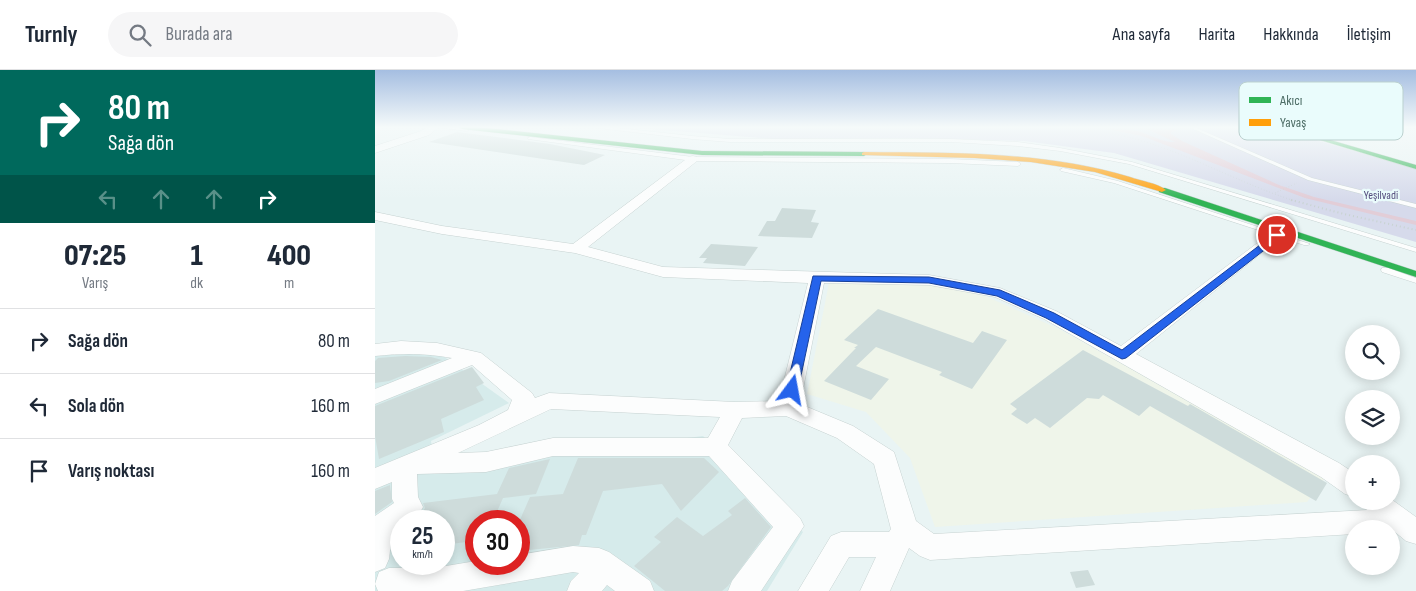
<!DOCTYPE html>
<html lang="tr">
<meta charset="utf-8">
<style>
:root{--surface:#fff;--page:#f6f6f7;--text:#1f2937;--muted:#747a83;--line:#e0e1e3}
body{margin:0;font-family:"Sofia Sans Condensed",sans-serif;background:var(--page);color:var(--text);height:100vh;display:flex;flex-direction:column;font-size:19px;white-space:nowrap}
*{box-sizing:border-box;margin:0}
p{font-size:16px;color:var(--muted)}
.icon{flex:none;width:28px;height:28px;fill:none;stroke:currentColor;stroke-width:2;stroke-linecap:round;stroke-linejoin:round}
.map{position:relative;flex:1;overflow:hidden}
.sheet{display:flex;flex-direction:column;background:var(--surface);width:375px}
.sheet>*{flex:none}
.top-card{background:#00695c;color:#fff;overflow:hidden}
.tools{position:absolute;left:970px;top:255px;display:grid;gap:10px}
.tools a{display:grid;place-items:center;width:55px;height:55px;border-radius:50%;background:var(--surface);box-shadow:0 2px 12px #0003;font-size:25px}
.speed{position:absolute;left:15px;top:440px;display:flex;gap:10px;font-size:25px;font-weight:700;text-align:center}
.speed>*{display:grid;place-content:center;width:65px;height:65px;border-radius:50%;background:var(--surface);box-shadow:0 2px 12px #0003;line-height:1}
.speed small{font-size:12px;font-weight:400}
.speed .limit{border:8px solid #d22;background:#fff;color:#111}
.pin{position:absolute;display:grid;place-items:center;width:42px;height:42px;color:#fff;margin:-21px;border:2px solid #fff;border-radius:50%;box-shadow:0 1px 5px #0007}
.me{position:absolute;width:55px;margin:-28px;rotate:13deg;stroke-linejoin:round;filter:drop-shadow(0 0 4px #0008)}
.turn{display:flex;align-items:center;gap:18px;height:105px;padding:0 25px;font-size:22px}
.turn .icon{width:65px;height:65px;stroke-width:2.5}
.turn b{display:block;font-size:35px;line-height:42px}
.lanes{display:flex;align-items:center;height:48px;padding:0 25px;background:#0003;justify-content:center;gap:25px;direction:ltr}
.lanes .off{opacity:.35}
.eta{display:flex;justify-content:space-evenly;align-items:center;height:85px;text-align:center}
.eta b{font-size:30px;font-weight:800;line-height:35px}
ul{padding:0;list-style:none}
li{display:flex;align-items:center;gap:15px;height:65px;padding:0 25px;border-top:1px solid var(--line)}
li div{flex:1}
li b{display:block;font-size:19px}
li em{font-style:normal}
header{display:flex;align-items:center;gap:30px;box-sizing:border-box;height:70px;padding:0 25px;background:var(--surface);border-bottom:1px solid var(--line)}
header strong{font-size:24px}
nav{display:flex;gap:28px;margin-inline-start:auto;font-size:18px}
.search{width:350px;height:45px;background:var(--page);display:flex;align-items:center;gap:12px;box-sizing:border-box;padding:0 18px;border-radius:28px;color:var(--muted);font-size:19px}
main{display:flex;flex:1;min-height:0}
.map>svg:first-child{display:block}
</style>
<header>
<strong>Turnly</strong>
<div class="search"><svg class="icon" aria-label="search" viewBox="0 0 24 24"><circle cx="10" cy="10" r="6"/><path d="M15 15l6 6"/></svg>Burada ara</div>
<nav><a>Ana sayfa</a><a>Harita</a><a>Hakkında</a><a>İletişim</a></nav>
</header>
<main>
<section class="sheet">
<div class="top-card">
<div class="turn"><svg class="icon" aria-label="right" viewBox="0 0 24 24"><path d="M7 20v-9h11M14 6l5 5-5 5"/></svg><div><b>80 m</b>Sağa dön</div></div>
<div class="lanes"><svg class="icon off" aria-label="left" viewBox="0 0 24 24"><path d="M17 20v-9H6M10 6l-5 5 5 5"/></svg><svg class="icon off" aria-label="ahead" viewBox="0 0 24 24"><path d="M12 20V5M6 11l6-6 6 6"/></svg><svg class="icon off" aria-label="ahead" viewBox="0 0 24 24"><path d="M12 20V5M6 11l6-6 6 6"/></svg><svg class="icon" aria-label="right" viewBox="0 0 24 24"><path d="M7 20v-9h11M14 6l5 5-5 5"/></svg></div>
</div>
<div class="eta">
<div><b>07:25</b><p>Varış</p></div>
<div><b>1</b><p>dk</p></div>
<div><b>400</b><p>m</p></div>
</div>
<ul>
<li><svg class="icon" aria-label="right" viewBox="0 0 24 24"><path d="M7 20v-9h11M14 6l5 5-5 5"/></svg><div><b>Sağa dön</b></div><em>80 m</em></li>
<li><svg class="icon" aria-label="left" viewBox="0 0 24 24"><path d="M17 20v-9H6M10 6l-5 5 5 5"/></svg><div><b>Sola dön</b></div><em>160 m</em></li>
<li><svg class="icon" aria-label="arrive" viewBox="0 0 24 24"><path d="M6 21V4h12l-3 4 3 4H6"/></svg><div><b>Varış noktası</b></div><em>160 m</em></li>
</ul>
</section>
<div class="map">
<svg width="1041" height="521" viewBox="0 0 1041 521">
<rect width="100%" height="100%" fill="#e9f4f4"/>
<!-- residential -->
<path fill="#d6ebeb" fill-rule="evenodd" d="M58,279L134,333L56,371L61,400L328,366L428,462L392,521H0V283ZM26,451H69V494H26ZM101,451H144V494H101Z"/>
<!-- education -->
<path fill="#eff5ea" d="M454,213L554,215L608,225L684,259L951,407L932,432L560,457L535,388L491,342L432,324Z"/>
<!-- green -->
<path fill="#d6daeb" d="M251,57H896L1041,99V172L739,83L650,71L534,68L398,69Z"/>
<!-- water -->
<path fill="#e2cdd7" d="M722,57C736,57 749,58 762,61C775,64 787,73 800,72L768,57H796L803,60L796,62V64L807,71L904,115L939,127L1041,151V155L930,128L767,66Z"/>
<!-- building -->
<path fill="#cedcdb" d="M82,62L175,74L230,85L209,95L54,72Z
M407,138L441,140L436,152L444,153L437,168L383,166L392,151H400Z
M336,174L383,177L370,196L328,193L332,188H324Z
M503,239L598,273L607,261L632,270L597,319L564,305L567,302L501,277L481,296L514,309L496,330L449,311L481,278H479L483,275L469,270Z
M708,280L813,336L815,334L952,413L941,431L775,336L764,346L728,325L724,329L712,328L675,358L660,348L652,354L636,344L642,339L635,334Z
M30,286L56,287L67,290L14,311L0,313V291L3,288Z
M97,297L109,313L101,317L109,330L66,349L69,362L4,389L0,366V336Z
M203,388H329L344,402L306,441L287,414L228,421L211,465H207L204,475L144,481V452L155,427L188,424Z
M175,389L161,424L128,428L118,451H101V465L98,471L69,475V451H37L48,441L50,438L48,433L122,424L134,398Z
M15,415L17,432L0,444V421Z
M370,428L396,457L353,516L347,521H290L259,496L286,472L279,467L302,447L328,466L357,445L353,441Z
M713,500L720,515L701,518L695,502Z"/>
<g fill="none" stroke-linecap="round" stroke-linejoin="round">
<!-- lane casing -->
<g stroke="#c6d2d1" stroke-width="1">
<path id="lane" d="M66,57H78L94,60L92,61L68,58Z
M221,57H234L317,66L355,69H576L643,72L685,78L757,92L1041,178V182L754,94L685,81L643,76L576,72H355L317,69L223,58Z
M814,57H819L937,108L1041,134V138L933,110Z
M155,67L318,87L575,89L643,92L646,94L643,96L575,93L318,91L153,69V68Z
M688,98L743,111L935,174L933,175H929L739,113L686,101L685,100Z
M1007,198H1013L1041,208V213L1007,202L1006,200Z"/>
</g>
<!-- street casing -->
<g stroke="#c6d2d1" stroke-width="1">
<path id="street" d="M53,57H64L54,65L0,83V76L46,61Z
M318,86L322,87L324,89L322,91L213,177L288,197L554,205L625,218L681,241L746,276L897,162H907L909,165L761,284L964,393L979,403V427L970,424L946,407L669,249L620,227L554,215L449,213L425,334L478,356L519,382L541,451L559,464L992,440L986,431H1016V429L1041,447V474L1031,471L1020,462H1016V459H979V464L555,490L545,486L534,478L515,521H485L501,487H474L454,521H423L456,466L466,462H514L516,459L499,394L462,368L411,346L367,348L353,375L425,448L429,456L386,521H353L357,511L398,457L334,386H178L111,402L42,404L43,427L48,437C43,447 38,451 26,451V458L17,464L14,489L10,498L0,502V446L19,433L17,429V412L0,419V398L104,355L133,340L137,330L97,295L0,334V319L77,288C51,283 26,283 0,286V274L26,271L62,273L106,283L157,323L160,328L174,323L360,332L404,331L433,213L288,207L200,183L67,164L0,150V142L67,156L198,174L314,87ZM176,339L345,347L333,368H178L111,382L83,383Z
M198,476L224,478L234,482L275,511L279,521H240L232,515L227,521H192L196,511L204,503L198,502L88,521H3L0,514L4,502L14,498H59L101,491V494H144V485Z"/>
</g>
<!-- fast casing -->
<g stroke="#c5d1d0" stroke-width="1">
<path id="fast" d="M84,57H102L327,81L489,82L492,84L489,86L327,85L87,59Z
M902,57H911L1041,95V99Z
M784,118H790L1041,201V207L784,122Z"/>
</g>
<!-- slow casing -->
<g stroke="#c5d1d0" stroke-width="1">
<path id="slow" d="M489,82C578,83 669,81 755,107C766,111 782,113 791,120L787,122L720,102L656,92L600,88L487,85V83Z"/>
</g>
<!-- path-far1 -->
<path stroke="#c8d3d1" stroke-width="1" stroke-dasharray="0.5 2.5" stroke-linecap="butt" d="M447,57L456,59L692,57C719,60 745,64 771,72C822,88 869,115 920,131
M844,59L891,58
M970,64L1004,57
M900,123L922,113"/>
<!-- path -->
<path stroke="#c8d3d1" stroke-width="2" stroke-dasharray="1 3" stroke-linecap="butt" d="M916,130L969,144L1041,160"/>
<!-- lane -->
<use href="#lane" fill="#fcfdfd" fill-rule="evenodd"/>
<!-- street -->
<use href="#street" fill="#fcfdfd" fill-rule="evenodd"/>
<!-- fast -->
<use href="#fast" fill="#30b455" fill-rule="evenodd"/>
<!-- slow -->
<use href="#slow" fill="#ff9f0a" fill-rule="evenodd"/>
</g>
<!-- sky -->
<linearGradient id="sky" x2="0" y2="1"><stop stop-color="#a5bee1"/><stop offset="0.44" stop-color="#f5fafa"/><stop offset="1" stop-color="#f5fafa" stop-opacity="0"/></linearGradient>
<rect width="1041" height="130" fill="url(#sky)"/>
<!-- route -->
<path fill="#2563eb" stroke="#184099" d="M902,162L907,165L906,167L751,288L747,289L671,248L622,226L554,213L446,211L423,320L422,323H412L411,320L438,206L554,207L625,220L679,243L747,280Z"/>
<g text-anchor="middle" stroke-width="4.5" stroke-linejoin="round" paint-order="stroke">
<!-- far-park labels -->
<g font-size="12" fill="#544d7d" stroke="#eafcfc">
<text x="1006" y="129">Yeşilvadi</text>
</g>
</g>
<!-- legend -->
<rect x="864" y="12" width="164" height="58" rx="8" fill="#eafcfc" stroke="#bbd1cf" stroke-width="1"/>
<rect x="874" y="27" width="22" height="6" fill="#30b455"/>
<rect x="874" y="49" width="22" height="7" fill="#ff9f0a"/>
<g font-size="14" fill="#4e6e67">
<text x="905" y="35">Akıcı</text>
<text x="905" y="57">Yavaş</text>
</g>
</svg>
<div class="tools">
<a><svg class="icon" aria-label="search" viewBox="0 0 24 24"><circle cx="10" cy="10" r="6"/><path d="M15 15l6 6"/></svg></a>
<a><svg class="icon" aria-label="layers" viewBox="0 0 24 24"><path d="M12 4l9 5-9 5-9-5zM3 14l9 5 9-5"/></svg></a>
<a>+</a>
<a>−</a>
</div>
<div class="speed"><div>25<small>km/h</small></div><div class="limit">30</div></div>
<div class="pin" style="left:902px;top:165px;background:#d93025"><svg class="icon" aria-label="arrive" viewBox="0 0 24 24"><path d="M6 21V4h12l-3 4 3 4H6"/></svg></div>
<svg class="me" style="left:417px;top:320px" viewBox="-20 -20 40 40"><path d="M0-17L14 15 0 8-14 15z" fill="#2563eb" stroke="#fff" stroke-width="4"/></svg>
</div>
</main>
